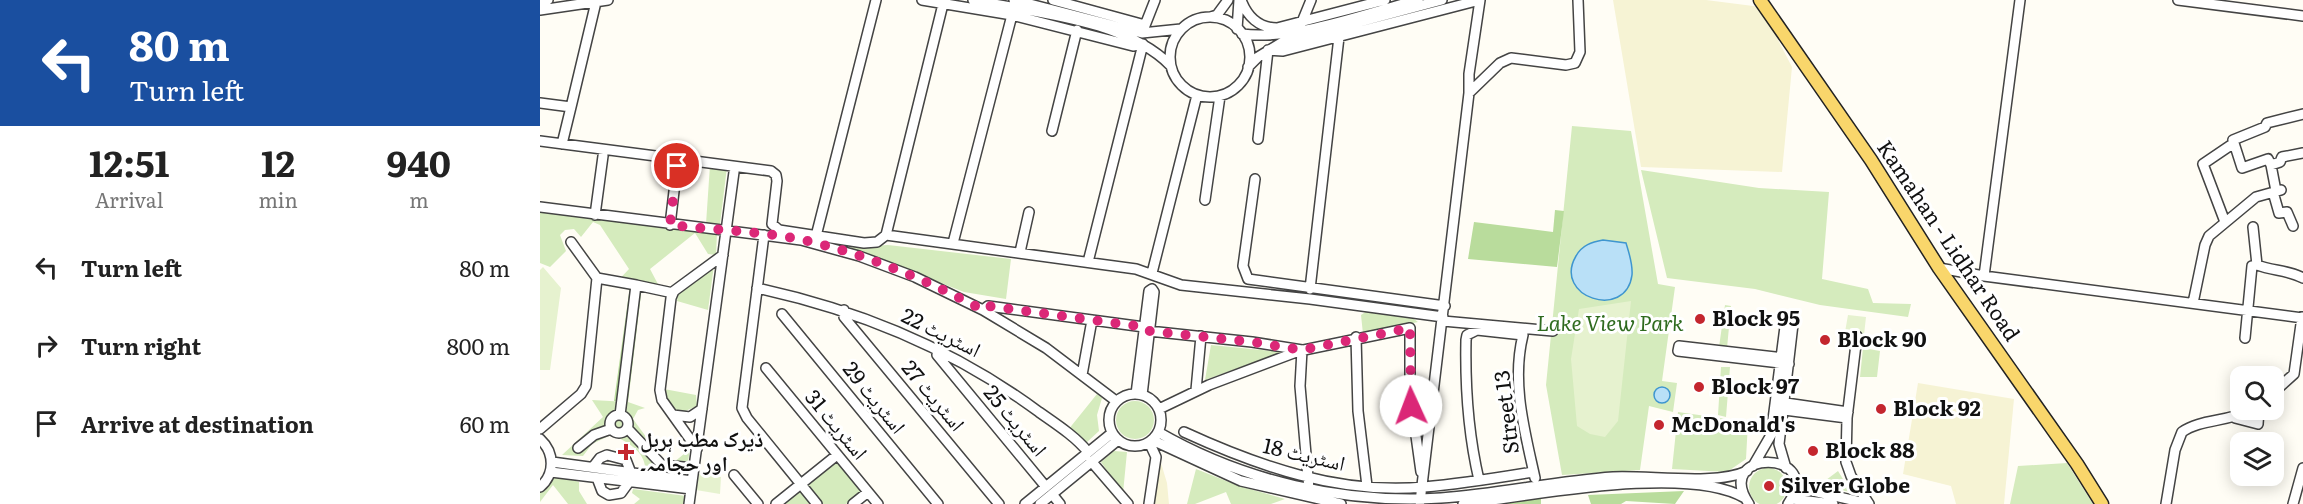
<!DOCTYPE html>
<meta charset="utf-8">
<style>
:root{--surface:#fff;--page:#f6f6f6;--text:#222;--muted:#767676}
body{margin:0;font-family:Literata,"Noto Naskh Arabic",serif;background:var(--page);color:var(--text);height:100vh;display:flex;flex-direction:column;font-size:22px;white-space:nowrap}
*{box-sizing:border-box;margin:0}
p{font-size:20px;color:var(--muted)}
.icon{flex:none;width:33px;height:33px;fill:none;stroke:currentColor;stroke-width:2;stroke-linecap:round;stroke-linejoin:round}
.map{position:relative;flex:1;overflow:hidden}
.sheet{display:flex;flex-direction:column;background:var(--surface);width:540px}
.sheet>*{flex:none}
.banner{background:#1a4fa0;color:#fff;overflow:hidden}
.buttons{position:absolute;left:1690px;top:366px;display:grid;gap:12px}
.buttons a{display:grid;place-items:center;width:54px;height:54px;border-radius:12px;background:var(--surface);box-shadow:0 3px 15px #0003;font-size:30px}
.pin{position:absolute;display:grid;place-items:center;width:51px;height:51px;color:#fff;margin:-26px;border:3px solid #fff;border-radius:50%;box-shadow:0 2px 6px #0007}
.me{position:absolute;width:66px;margin:-33px;rotate:358deg;stroke-linejoin:round;filter:drop-shadow(0 0 4px #0008)}
.turn{display:flex;align-items:center;gap:21px;height:126px;padding:0 30px;font-size:27px}
.turn .icon{width:78px;height:78px;stroke-width:2.5}
.turn b{display:block;font-size:42px;line-height:51px}
.eta{display:flex;justify-content:space-evenly;align-items:center;height:102px;text-align:center}
.eta b{font-size:36px;font-weight:700;line-height:42px}
ul{padding:0;list-style:none}
li{display:flex;align-items:center;gap:18px;height:78px;padding:0 30px}
li div{flex:1}
li b{display:block;font-size:22px}
li em{font-style:normal}
main{display:flex;flex:1;min-height:0}
.map>svg:first-child{display:block}
</style>
<main>
<section class="sheet">
<div class="banner">
<div class="turn"><svg class="icon" aria-label="left" viewBox="0 0 24 24"><path d="M17 20v-9H6M10 6l-5 5 5 5"/></svg><div><b>80 m</b>Turn left</div></div>
</div>
<div class="eta">
<div><b>12:51</b><p>Arrival</p></div>
<div><b>12</b><p>min</p></div>
<div><b>940</b><p>m</p></div>
</div>
<ul>
<li><svg class="icon" aria-label="left" viewBox="0 0 24 24"><path d="M17 20v-9H6M10 6l-5 5 5 5"/></svg><div><b>Turn left</b></div><em>80 m</em></li>
<li><svg class="icon" aria-label="right" viewBox="0 0 24 24"><path d="M7 20v-9h11M14 6l5 5-5 5"/></svg><div><b>Turn right</b></div><em>800 m</em></li>
<li><svg class="icon" aria-label="arrive" viewBox="0 0 24 24"><path d="M6 21V4h12l-3 4 3 4H6"/></svg><div><b>Arrive at destination</b></div><em>60 m</em></li>
</ul>
</section>
<div class="map">
<svg width="1763" height="504" viewBox="0 0 1763 504">
<rect width="100%" height="100%" fill="#fffdf5"/>
<!-- farmland -->
<path fill="#f6f3d4" d="M1073,0H1166L1221,7L1252,67L1242,172L1101,167Z
M1378,383L1474,399L1464,504H1416L1411,486L1363,474Z
M621,463L627,483L629,504H613Z"/>
<!-- green -->
<path fill="#d5ebbd" d="M1032,126L1091,131L1118,284L1135,287L1122,381L1137,383L1133,412L1109,406L1100,470L1022,475L1006,385Z
M170,165L187,167L180,224H166Z
M1101,170L1219,188L1289,192L1282,279L1328,289L1333,303L1371,304L1368,317L1280,305L1215,289L1127,278Z
M0,211L177,233L176,255L168,254L155,233L110,269L120,288L72,287L89,269L60,225L53,222L41,237L34,229L25,230L20,235L26,251L10,267L0,263Z
M348,245L471,259L466,299L424,292L309,247Z
M174,265L168,310L137,301L138,292Z
M1185,305L1191,306L1187,348L1179,347Z
M827,311L871,317L878,322L823,334L821,315Z
M671,345L742,352L665,380Z
M1323,348L1340,351L1337,377H1320Z
M1181,367H1190L1186,417L1178,415Z
M124,389L156,395L157,406L143,412H136L125,397Z
M557,394L562,398L557,415L559,431L546,443L528,430Z
M52,400L88,402L105,408L98,410L93,419L128,467L150,449L146,473L105,466C103,450 85,440 71,435L52,444L43,456L22,455L63,417Z
M576 420a19 19 0 1 1 38 0a19 19 0 1 1-38 0Z
M1138,412L1208,422L1206,459L1187,472L1132,469Z
M574,451L587,452L583,493L561,462Z
M296,460L322,491L306,504H282L266,485Z
M1527,463L1553,504H1470L1478,466Z
M1209 487a19 19 0 1 1 38 0a19 19 0 1 1-38 0Z
M656,469L699,486L745,499L731,504H691L686,492L655,504H647Z
M1298,471L1311,492L1278,486Z
M13,474L39,482V491L47,504H28L13,485L0,502V486Z
M263,487L277,504H243Z
M93,489L146,496L144,504H94L100,499L92,493Z"/>
<!-- forest -->
<path fill="#b9dc9c" d="M1015,210L1024,211L1017,267L928,259L934,222L1013,232Z
M90,286H102L88,402L74,401Z
M1144,491L1135,504L1086,501L1081,504H1051L1048,495Z
M1001,498V504H948Z"/>
<!-- pitch -->
<path fill="#e6f2cf" d="M3,267L21,288L10,370H0V270Z
M1091,301L1078,421L1065,437L1050,434L1037,426L1031,359L1039,309Z
M1308,315L1326,317L1324,335L1305,332Z
M159,474L181,477L180,494L156,490Z"/>
<!-- water -->
<path fill="#b9e0f7" stroke="#3f96cf" stroke-width="1.5" d="M1063,240L1086,243C1089,253 1093,264 1092,275C1086,321 1012,297 1036,256C1042,245 1052,242 1063,240Z
M1114 395a8 8 0 1 1 16 0a8 8 0 1 1-16 0Z"/>
<g fill="none" stroke-linecap="round" stroke-linejoin="round">
<!-- minor casing -->
<g stroke="#444" stroke-width="12">
<path id="minor" d="M382,0L472,15
M433,0C495,13 585,19 631,66
M474,0L602,33L641,29
M513,0L605,25
M701,0C707,16 719,28 737,28L845,0
M1638,0L1763,16
M0,2L8,0
M0,10L68,0
M671,17L677,15L688,0
M630 57a40 40 0 1 1 80 0a40 40 0 1 1-80 0Z
M762,22L771,0
M604,28L615,0
M697,29L699,0
M702,34C754,41 826,13 878,0
M708,67L718,57L741,43L902,0
M929,93V74L940,0
M0,103L31,107L22,144
M31,107L56,2
M512,131L537,30
M718,139L728,50L743,51L940,0
M0,141L231,171L236,175L237,181L232,224L239,230L324,243L337,242L346,235L596,269L641,285L770,299L903,317
M1694,143L1702,168L1728,159L1731,165L1740,162L1742,157L1763,153
M1731,165L1736,191
M715,179L703,266L708,279L905,306
M1733,192L1739,213L1747,212L1753,226
M665,200L680,96
M0,207L261,240L319,256L375,277L443,310L506,348L576,401
M55,215L63,156
M1685,222L1663,164L1694,143L1693,140L1725,127L1727,123L1763,114
M130,225L137,166
M224,235L202,408L207,418L277,504
M346,235L403,4
M276,236L336,0
M413,243L472,15L593,46L603,44L548,262
M480,252L489,212
M1717,265C1733,271 1748,270 1763,278
M1399,268L1444,276L1480,0
M612,273L657,95
M1444,276L1763,318
M57,278L96,285
M217,288C319,310 414,349 499,412C516,424 535,436 548,452
M770,289L799,37
M1653,303L1665,245L1669,236L1716,197L1741,190
M304,310V317L459,504
M443,310L448,306L463,308L604,327L609,331L712,342L762,350L760,386L769,489
M242,314L398,504
M903,321L1013,331
M1317,336L1307,418L1306,462L1311,476L1329,504
M816,337L818,411L827,486
M1705,338L1712,266L1717,265L1713,227
M398,349L397,355L506,487
M1240,363L1138,351L1139,346L1244,358L1249,364
M226,368L338,504
M542,375L552,320
M656,390L661,336
M1734,392L1754,374L1762,317
M569 420a26 26 0 1 1 52 0a26 26 0 1 1-52 0Z
M596,394L609,291L612,289L614,292L602,395
M1239,402L1308,412
M619,409L669,385L759,351L870,328V393L881,472
M1237,409L1307,418
M80,415L96,285L133,293
M133,415L150,417L162,409
M70 424a9 9 0 1 1 18 0a9 9 0 1 1-18 0Z
M1695,418L1718,424L1719,410
M87,428L122,465L154,468
M0,429L41,394L46,386L57,278L31,242
M618,432C703,481 803,504 901,498C959,494 1015,481 1073,477C1110,475 1175,486 1207,471
M644,432C718,466 800,495 884,487C920,484 957,478 993,472
M0,439C15,453 15,474 0,487
M612,440L701,481L801,504
M609,442L616,457L609,504
M38,448L54,435L71,429
M157,449L122,400L120,390L131,298L134,291L183,255
M551,461L588,504
M12,462L152,481
M1213,466L1231,435L1246,319L1250,316
M53,467L60,458L67,455L86,460L91,473
M1246,468L1239,444L1253,324L1250,316
M11,472L151,489
M194,475L218,504
M57,478L62,491L69,495L81,493L89,482
M1253,479L1273,491L1329,504
M939,480C928,433 925,388 926,340L927,335L937,330L983,335C971,383 985,432 995,478
M512,494L520,504
M1252,499L1293,504
M880,502L929,93L960,63L971,58L1026,65L1035,63L1040,52L1038,0
M149,504L194,172
M236,504L297,455
M313,504L328,492
M485,504L572,433
M500,504L578,440
M923,504C990,496 1148,464 1205,498
M1209,504C1171,448 1286,449 1248,504
M1626,504L1635,450L1642,432C1660,419 1688,422 1711,410
M1753,504L1763,468"/>
</g>
<!-- major casing -->
<g stroke="#222" stroke-width="15">
<path id="major" d="M1220,0L1331,160L1399,268L1537,464L1562,504"/>
</g>
<!-- minor -->
<use href="#minor" stroke="#fff" stroke-width="9"/>
<!-- major -->
<use href="#major" stroke="#f9d66b" stroke-width="12"/>
</g>
<g fill="none" stroke-linecap="round" stroke-linejoin="round">
<!-- route -->
<path stroke="#db2777" stroke-width="10" stroke-dasharray="0 18" d="M137,166L130,225C174,230 220,231 263,240C326,254 386,280 443,310L448,306L463,308L604,327L609,331L712,342L762,350L870,328L871,406"/>
</g>
<!-- markers -->
<g fill="#c4262e" stroke="#fff" stroke-width="2">
<circle cx="1160" cy="319" r="6"/>
<circle cx="1285" cy="340" r="6"/>
<circle cx="1159" cy="387" r="6"/>
<circle cx="1341" cy="409" r="6"/>
<circle cx="1119" cy="425" r="6"/>
<circle cx="1273" cy="451" r="6"/>
<path d="M83 443h6v6h6v6h-6v6h-6v-6h-6v-6h6z"/>
<circle cx="1229" cy="486" r="6"/>
</g>
<g text-anchor="middle" stroke-width="6" stroke-linejoin="round" paint-order="stroke">
<!-- street labels -->
<g font-size="21" fill="#111" stroke="#fff">
<text transform="translate(1408 241) rotate(56)" y="7">Kamahan - Lidhar Road</text>
<text transform="translate(401 333) rotate(26)" y="7">اسٹریٹ 22</text>
<text transform="translate(393 396) rotate(50)" y="7">اسٹریٹ 27</text>
<text transform="translate(334 398) rotate(51)" y="7">اسٹریٹ 29</text>
<text transform="translate(967 412) rotate(-97)" y="7">Street 13</text>
<text transform="translate(475 421) rotate(50)" y="7">اسٹریٹ 25</text>
<text transform="translate(296 425) rotate(50)" y="7">اسٹریٹ 31</text>
<text transform="translate(764 455) rotate(13)" y="7">اسٹریٹ 18</text>
</g>
<!-- poi labels -->
<g font-size="21" font-weight="bold" fill="#111" stroke="#fff" text-anchor="start">
<text x="1172" y="326">Block 95</text>
<text x="1297" y="347">Block 90</text>
<text x="1171" y="394">Block 97</text>
<text x="1353" y="416">Block 92</text>
<text x="1131" y="432">McDonald's</text>
<text x="100" y="447">ذیرک مطب ہربل<tspan x="100" dy="24">اور حجامہ۔</tspan></text>
<text x="1285" y="458">Block 88</text>
<text x="1241" y="493">Silver Globe</text>
</g>
<!-- park labels -->
<g font-size="21" font-style="italic" fill="#2f6b1f" stroke="#fff">
<text x="1070" y="331">Lake View Park</text>
</g>
</g>
</svg>
<div class="buttons">
<a><svg class="icon" aria-label="search" viewBox="0 0 24 24"><circle cx="10" cy="10" r="6"/><path d="M15 15l6 6"/></svg></a>
<a><svg class="icon" aria-label="layers" viewBox="0 0 24 24"><path d="M12 4l9 5-9 5-9-5zM3 14l9 5 9-5"/></svg></a>
</div>
<div class="pin" style="left:137px;top:166px;background:#d93025"><svg class="icon" aria-label="arrive" viewBox="0 0 24 24"><path d="M6 21V4h12l-3 4 3 4H6"/></svg></div>
<svg class="me" style="left:871px;top:406px" viewBox="-20 -20 40 40"><circle r="19" fill="#fff"/><path d="M0-13L10 11 0 6-10 11z" fill="#db2777"/></svg>
</div>
</main>
